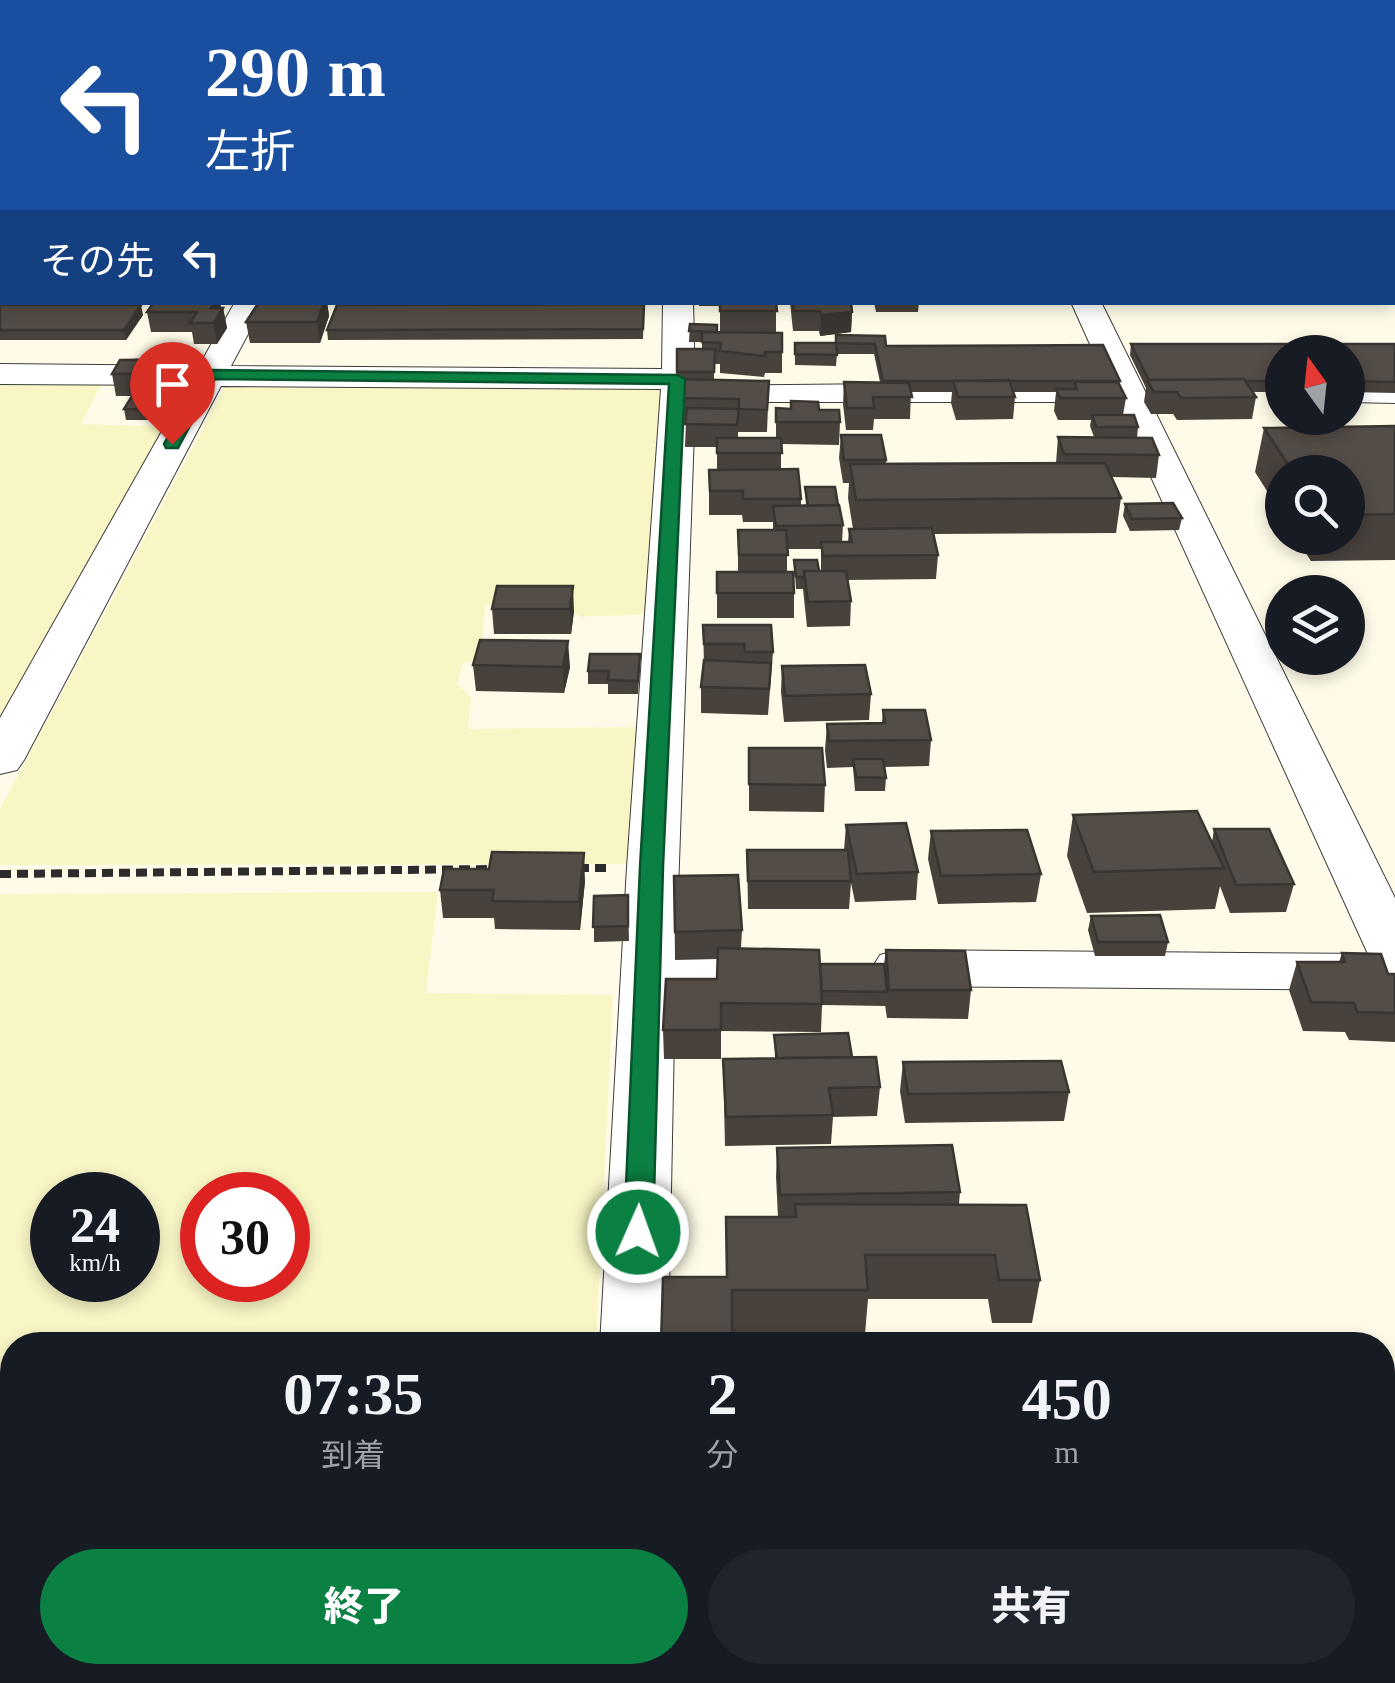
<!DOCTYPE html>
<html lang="ja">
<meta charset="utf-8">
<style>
:root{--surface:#171b24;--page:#20242c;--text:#f1f3f6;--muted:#9ea1a6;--accent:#0b8043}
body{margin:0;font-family:"Times New Roman","Noto Sans JP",serif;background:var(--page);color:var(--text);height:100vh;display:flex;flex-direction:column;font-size:38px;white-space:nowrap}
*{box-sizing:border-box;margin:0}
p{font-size:32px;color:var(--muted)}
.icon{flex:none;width:55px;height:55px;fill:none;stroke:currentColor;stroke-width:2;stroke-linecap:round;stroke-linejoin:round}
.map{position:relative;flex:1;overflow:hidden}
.panel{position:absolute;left:0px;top:1332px;width:1395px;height:352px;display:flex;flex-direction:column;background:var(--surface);border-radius:40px 40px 0 0;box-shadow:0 5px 15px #0003}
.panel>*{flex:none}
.banner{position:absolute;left:0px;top:0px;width:1395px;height:305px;box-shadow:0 5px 15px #0003;background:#1a4fa0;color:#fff;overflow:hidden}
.needle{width:65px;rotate:345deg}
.fabs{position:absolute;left:1265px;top:335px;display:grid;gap:20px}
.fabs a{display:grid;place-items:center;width:100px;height:100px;border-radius:50%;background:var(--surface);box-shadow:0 5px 15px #0003;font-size:50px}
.speed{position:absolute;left:30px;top:1172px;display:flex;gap:20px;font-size:50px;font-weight:700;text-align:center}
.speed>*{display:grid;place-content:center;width:130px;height:130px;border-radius:50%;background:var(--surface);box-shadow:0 5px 15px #0003;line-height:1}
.speed small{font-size:25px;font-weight:400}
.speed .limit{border:15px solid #d22;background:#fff;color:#111}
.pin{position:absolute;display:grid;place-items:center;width:85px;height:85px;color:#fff;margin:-102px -42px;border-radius:50% 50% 50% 0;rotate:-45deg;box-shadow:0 0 10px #0007}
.pin .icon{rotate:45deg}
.me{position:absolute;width:110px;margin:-55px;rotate:2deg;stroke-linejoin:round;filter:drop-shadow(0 0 8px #0008)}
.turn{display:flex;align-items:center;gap:35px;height:210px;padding:0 40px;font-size:45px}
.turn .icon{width:130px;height:130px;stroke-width:2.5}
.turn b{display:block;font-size:70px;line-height:85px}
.then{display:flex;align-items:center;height:95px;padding:0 40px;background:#0003;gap:20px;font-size:38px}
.eta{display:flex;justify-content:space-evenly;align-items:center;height:170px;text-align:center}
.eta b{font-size:60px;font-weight:800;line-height:70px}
.cta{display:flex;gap:20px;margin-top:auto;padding:20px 40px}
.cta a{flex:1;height:115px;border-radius:60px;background:var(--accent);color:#fff;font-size:40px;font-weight:800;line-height:115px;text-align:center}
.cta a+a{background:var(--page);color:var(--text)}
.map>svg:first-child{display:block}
</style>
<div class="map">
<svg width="1395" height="1683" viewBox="0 0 1395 1683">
<rect width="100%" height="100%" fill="#fffbe8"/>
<!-- farmland -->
<path fill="#f8f6c5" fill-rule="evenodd" d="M0,383H102L81,424L176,427L0,737Z
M227,383H660L654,614L581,617L556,604L485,605L481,661L463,663L457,684L471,697L468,729L644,727L643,864L0,865V809Z
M438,892L426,993L613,995L596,1345H12V1672H581L580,1683H0V894ZM52,1195H138V1280H52ZM202,1195H288V1280H202Z"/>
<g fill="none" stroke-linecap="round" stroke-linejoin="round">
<!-- minor casing -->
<g stroke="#3d3d3d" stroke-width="2">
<path id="minor" d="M577,0H723L721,2Z
M938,0H958L959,2H940Z
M1392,194L1395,195V213L1392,212Z
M235,302H265L231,366L662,369L663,302H693L695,386L1107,382L1071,302H1101L1395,898V990L899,986L880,981L872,968L880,955L899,950L1368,954L1117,402H695L676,949L784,950L803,955L811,968L803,981L784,986L675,985L668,1345H600L627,867L661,389L221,386L24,760L17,770L0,774V718L188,385L0,384V364L199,366Z
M1348,382L1395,383V403L1348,402Z
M581,1672H661V1683H581Z"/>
</g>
<!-- path -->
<path stroke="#2c2c2c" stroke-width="8" stroke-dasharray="11 6" stroke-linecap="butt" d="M578,868H610
M0,874L495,869"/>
<!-- minor -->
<use href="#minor" fill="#fff" fill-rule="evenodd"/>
</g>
<!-- wall -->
<path fill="#48413c" d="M571,0H615V1L571,2Z
M954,0H1026L1025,2H954Z
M1233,0H1283L1282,2H1235Z
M1395,0V9H1392V2H1359L1356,1Z
M1392,88H1395V181H1392Z
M154,302H220L221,308H223L227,328L217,344H194L192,332H151L147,312Z
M259,302H327L329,316L320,343H250L246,322Z
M699,302H776V332H720V306H699Z
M790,302H851L852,312L851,332L820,336L819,331H793Z
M874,302H919L918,312H876Z
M644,304L643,339L328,340L327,330Z
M0,305L143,315L126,340H0Z
M690,324L717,332L782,333V373H765L764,377L720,373V364H714V380L769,381L767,432H738V438H776V408L819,410L840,422L839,445L781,444V469L801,499V506H806L805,487L843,525L842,542H848L849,529H853L848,498L849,483H843L839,458L841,435L886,460V464L1056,463L1058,437H1094L1090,426L1091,420H1058L1054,411L1056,392H1014L1015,397L1013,419L956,420L951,403L952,392H911L910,419H874L873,430H846L843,404L844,382H880L874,354H837L836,366L795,365V343H835L836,335L886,346L1120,381L1119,385L1126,398L1123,415L1138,427L1137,438L1159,455L1156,478L1112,477L1121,498L1116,533L933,534L938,555L936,579L847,580L851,601L850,626L807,627L803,589H796L794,560L821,571V549H787V572L794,593V618H717V572H738V530H773V522H743L742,515H709V470H717V447H685L686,420H675L677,349H702V342H689Z
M1131,344H1395V393L1348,392V352H1282V392H1253L1256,397L1252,419L1177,420L1173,414H1151L1144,402L1146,388L1130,355Z
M120,360L191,380L186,390L168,395L177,407L170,420H126L124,409L132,396H116L112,374Z
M1395,426V560L1311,561L1296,538H1348V472H1282V515L1255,472L1264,428Z
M1125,504L1182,518L1179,530L1130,531L1123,516Z
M497,586L574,611L571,634H494L492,609Z
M703,625L773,652L768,715L701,713V687L704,666Z
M473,665L570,667L564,693L476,691Z
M782,666L871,694L869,720L784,722L781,692Z
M640,667L638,694H608V684H588V671Z
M883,710L931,740L929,766L884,767L886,778L885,791H855L853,767L827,768L825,750L827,724L882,723Z
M749,748L825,785L824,812L749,811Z
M1073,815L1212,842L1214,829L1294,884L1286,912L1230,913L1220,886L1215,909L1087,913L1067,856Z
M846,825L918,872L916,900L855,902L851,883L849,909H748L747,850H844Z
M931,831L1041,874L1036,902L938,904L928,859Z
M674,876L742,930L741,948L820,964H884L886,950L971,990L968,1019L887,1018L885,1005V1006L822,1005L821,1032L721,1031V1059H664L663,1030L717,979L718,959L675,960Z
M585,881L580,930L495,929L494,918H443L440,890Z
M628,895L629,941L594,942V896Z
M1091,916L1168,942L1165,956H1095L1088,930Z
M1342,953L1388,974H1395V1042L1349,1040L1345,1032L1303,1031L1289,990L1297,962H1339Z
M774,1035L852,1057L880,1087L877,1116L833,1117L831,1144L725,1146L723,1059L775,1058Z
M903,1062L1069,1092L1064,1121L905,1123L900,1091Z
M777,1148L960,1192L959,1204L1040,1280L1032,1323H992L988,1299H868L865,1334H732L726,1277V1217H778L776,1177Z
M1382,1442H1395V1591H1382Z"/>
<!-- shaded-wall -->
<path fill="#3b3531" d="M215,302H220L221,311L223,308L227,328L217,344L211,308Z
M324,302H327L329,316L320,343L317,322Z
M141,305L143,315L126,340L124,330Z
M852,312L851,332L820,336L821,315Z
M187,359L191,380L186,390L168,395L164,374Z
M175,396L177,407L170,420L168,409Z
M573,586L574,611L571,634L570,609Z
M568,641L570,667L564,693L563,667Z
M584,853L585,881L580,930L579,902Z"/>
<!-- building -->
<path fill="#544c46" stroke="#3b3531" stroke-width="2.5" d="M92,0H128L125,2H90Z
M959,0H988L989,2H960Z
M1037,0H1203L1205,2H1038Z
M1242,0H1271L1273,2H1244Z
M1392,60H1395V73H1392Z
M1392,88H1395V103H1392Z
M1392,104H1395V132H1392Z
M1392,138H1395V172L1392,170Z
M154,302H215L211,308H223L214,323H190L197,312H147Z
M259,302H324L317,322H246Z
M720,302H776L777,311H720Z
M793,302H851L852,312L821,315L820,311H794Z
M644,304L643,329L327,330L337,305Z
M0,305H141L124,330H0Z
M690,324L717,325V332L689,331Z
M702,332L782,333V352H765V356L720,351L721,343L702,342Z
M836,335L885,336L886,346L1103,345L1120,381H883L875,344L836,343Z
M795,343H836L837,355L795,354Z
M1131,344H1395V382L1348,381V352H1282V381H1246L1244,379L1149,380Z
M677,349H715L714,372H677Z
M187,359L182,369L164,374H112L120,360Z
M678,379L769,381L767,410L739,409V399L675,398Z
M1244,379L1256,397L1181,398L1177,392H1154L1147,380Z
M1009,380L1015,397H958L953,381Z
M844,382L909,383L912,397H873L874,408H847Z
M1074,382H1118L1126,398H1060L1056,389H1077Z
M132,396H175L168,409H124Z
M791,401L818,402L819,410H839L840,422H776V408L791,409Z
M687,408L739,409L737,425L685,424Z
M1092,415H1134L1138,427H1096Z
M1395,426V514L1348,515V472H1293L1264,428Z
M841,435H881L886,460H844Z
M1058,437L1152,438L1159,455L1064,454Z
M717,438H781L782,453H717Z
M1105,463L1121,498L856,500L850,464Z
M798,469L801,499H743V491H710L709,470Z
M805,487H835L838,505L808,506Z
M1173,503L1182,518L1132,519L1125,504Z
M839,505L843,525L776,526L773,506Z
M932,528L938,555L823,556L821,542H852L849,529Z
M738,530H786L788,555H739Z
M794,560H817L819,571H804V577H796Z
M804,571H846L851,601L808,602Z
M717,572H793L794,593H717Z
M497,586H573L570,609H492Z
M703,625H771L773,652H745L744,644H704Z
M480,640L568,641L563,667L473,665Z
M590,654H640L638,681L608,680L609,671H588Z
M704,660L771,663L769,689L701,687Z
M865,665L871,694L785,696L782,666Z
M883,710H925L931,740L829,741L827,724L885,723Z
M749,748H822L825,785L749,784Z
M853,759H883L886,778L856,777Z
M1197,811L1224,868L1094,872L1073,815Z
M906,823L918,872L857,874L846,825Z
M1214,829H1269L1294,884L1236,885Z
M1027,830L1041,874L941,876L931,831Z
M747,850H848L851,881H748Z
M492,852L584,853L579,902L492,901L494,890H440L444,869H489Z
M738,875L742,930L675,932L674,876Z
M628,895V926L593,927L594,896Z
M1160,915L1168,942H1098L1091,916Z
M718,948L819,950L822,1004L721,1003V1030H663L666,979H717Z
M886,950L965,951L971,990H889Z
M1342,953L1381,954L1388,974H1395V1013L1357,1012L1354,1003L1311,1002L1297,962H1345Z
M820,964H884L887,992L822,991Z
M848,1033L852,1057L777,1058L774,1035Z
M876,1057L880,1087L829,1088L833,1115L726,1117L723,1059Z
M1061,1061L1069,1092L908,1094L903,1062Z
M952,1145L960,1192L780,1195L777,1148Z
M795,1204L1026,1205L1040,1280H999L995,1255H865L868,1290H732V1345H661L663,1277H727L726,1217H796Z
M1395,1441V1577H1382V1442Z"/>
<!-- route -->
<path fill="#0b8043" stroke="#07532c" stroke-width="2.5" d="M210,370L677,375L685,379L663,867L653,1232L649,1239L638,1243L628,1239L624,1232L640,867L669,384L215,379L178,448H166L164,444L203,374Z"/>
</svg>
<div class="fabs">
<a><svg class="needle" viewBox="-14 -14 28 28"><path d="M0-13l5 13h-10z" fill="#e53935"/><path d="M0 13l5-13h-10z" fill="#9ea1a6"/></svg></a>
<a><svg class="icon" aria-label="search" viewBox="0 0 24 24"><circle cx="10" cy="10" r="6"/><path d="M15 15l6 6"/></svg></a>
<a><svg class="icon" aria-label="layers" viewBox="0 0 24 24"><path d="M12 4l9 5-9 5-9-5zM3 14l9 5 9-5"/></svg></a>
</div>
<div class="speed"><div>24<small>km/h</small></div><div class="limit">30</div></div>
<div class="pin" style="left:172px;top:444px;background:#d93025"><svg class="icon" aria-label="arrive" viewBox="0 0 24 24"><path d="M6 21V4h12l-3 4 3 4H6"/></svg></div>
<svg class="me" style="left:638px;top:1232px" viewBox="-20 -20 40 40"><circle r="17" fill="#0b8043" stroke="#fff" stroke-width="3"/><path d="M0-11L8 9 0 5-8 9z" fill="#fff"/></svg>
<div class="banner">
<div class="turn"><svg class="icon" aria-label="left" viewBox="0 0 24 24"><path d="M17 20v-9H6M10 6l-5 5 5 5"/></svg><div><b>290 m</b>左折</div></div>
<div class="then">その先<svg class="icon" aria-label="left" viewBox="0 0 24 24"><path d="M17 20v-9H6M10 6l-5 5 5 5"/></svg></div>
</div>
<section class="panel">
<div class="eta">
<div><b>07:35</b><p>到着</p></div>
<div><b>2</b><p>分</p></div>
<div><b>450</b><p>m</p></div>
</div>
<div class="cta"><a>終了</a><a>共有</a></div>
</section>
</div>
